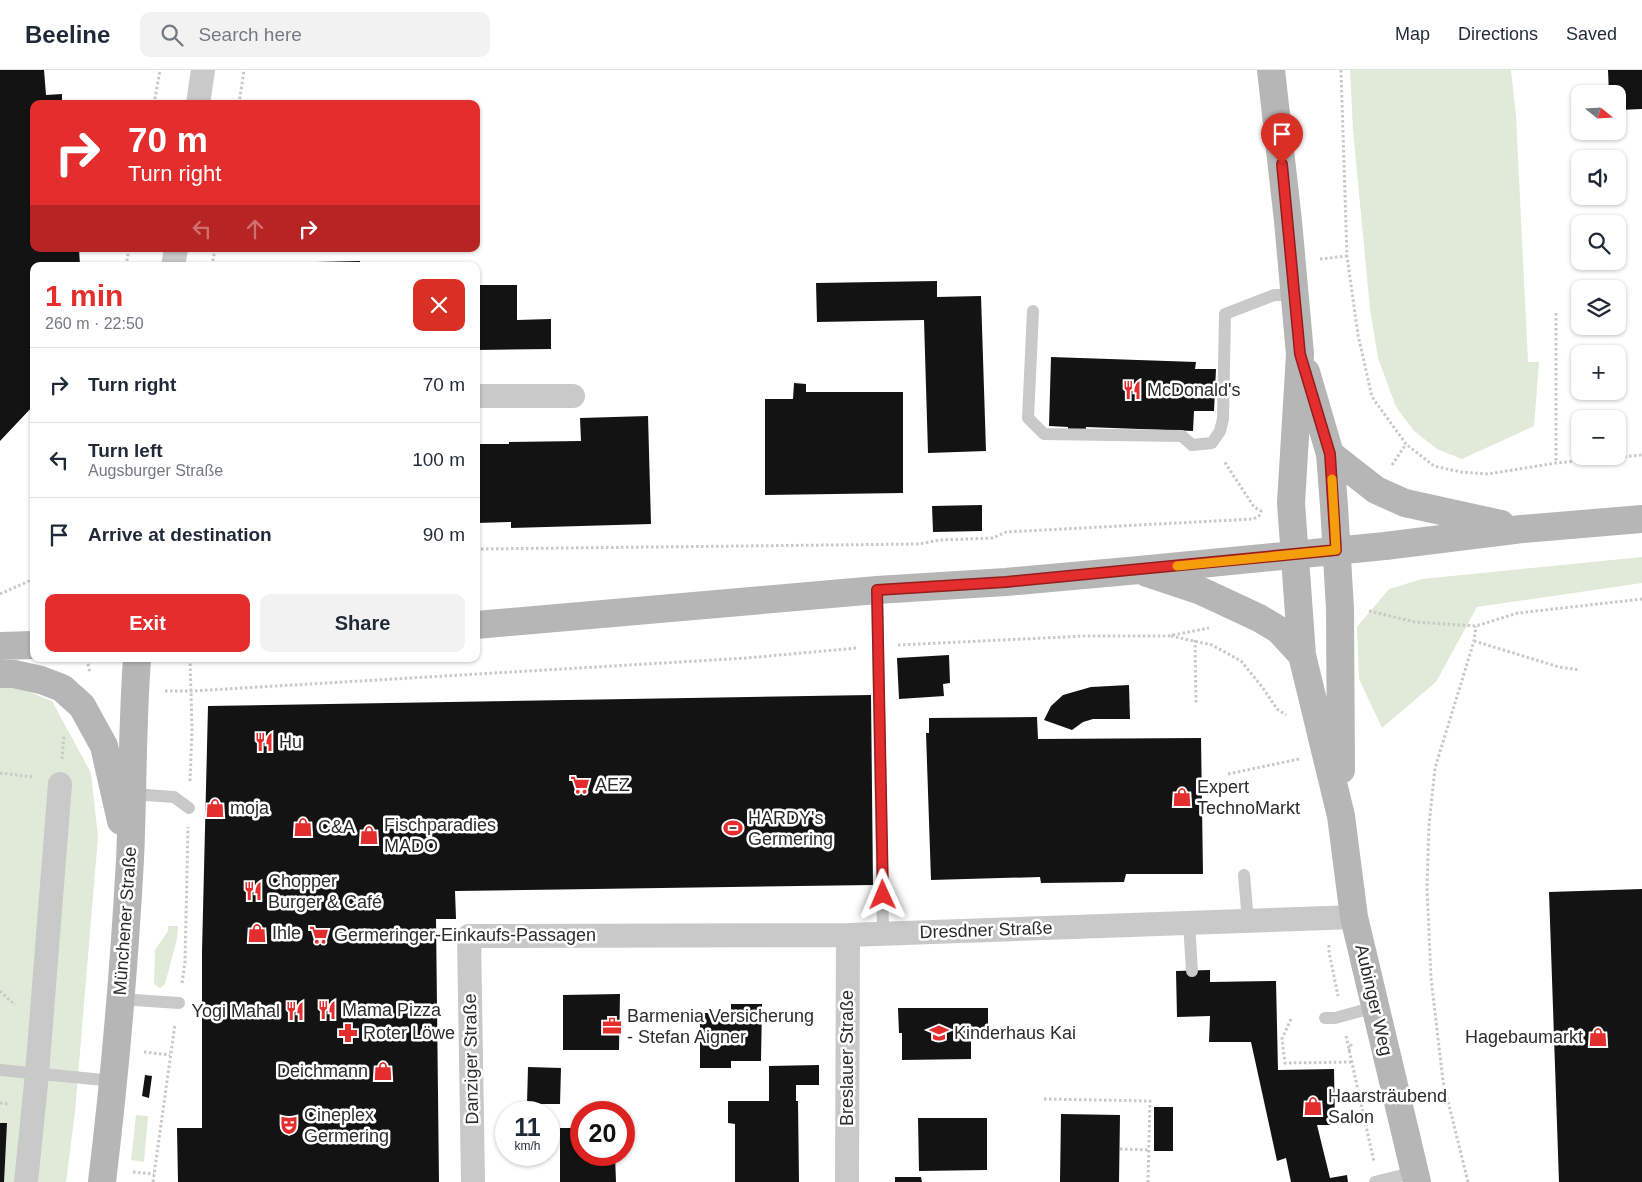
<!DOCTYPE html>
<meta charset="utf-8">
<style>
:root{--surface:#fff;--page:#f2f2f3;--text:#1f2937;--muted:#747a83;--line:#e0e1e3;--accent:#e42d2d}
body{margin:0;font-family:Arial,sans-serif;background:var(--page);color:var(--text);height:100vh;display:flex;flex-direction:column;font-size:19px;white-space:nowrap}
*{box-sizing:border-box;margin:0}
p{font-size:16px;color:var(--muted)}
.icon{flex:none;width:28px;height:28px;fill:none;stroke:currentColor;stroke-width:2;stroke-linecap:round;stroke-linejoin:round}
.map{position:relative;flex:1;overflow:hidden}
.drawer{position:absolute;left:30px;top:192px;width:450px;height:400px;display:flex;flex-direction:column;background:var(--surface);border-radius:10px;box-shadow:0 1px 4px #0004}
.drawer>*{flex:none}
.hud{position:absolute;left:30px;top:30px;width:450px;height:152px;border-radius:10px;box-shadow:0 1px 4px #0004;background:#e42d2d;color:#fff;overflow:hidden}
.needle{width:32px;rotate:108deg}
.controls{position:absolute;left:1571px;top:15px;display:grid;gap:10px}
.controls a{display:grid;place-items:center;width:55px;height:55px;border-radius:10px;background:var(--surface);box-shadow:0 1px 4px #0004;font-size:25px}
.speed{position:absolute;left:495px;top:1031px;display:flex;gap:10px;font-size:25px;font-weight:700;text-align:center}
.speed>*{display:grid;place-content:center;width:65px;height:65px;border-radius:50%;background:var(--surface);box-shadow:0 1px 4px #0004;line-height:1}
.speed small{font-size:12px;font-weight:400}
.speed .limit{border:8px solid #d22;background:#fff;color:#111}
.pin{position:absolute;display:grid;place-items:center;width:42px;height:42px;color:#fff;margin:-51px -21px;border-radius:50% 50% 50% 0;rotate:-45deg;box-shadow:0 0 5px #0007}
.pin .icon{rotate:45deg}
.me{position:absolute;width:55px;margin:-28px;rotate:359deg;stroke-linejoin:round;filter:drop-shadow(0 0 4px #0008)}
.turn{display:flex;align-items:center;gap:18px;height:105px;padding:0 15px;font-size:22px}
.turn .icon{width:65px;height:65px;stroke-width:2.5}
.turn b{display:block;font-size:35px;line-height:42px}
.lanes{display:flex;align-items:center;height:48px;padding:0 15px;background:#0003;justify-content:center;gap:25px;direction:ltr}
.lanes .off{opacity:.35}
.round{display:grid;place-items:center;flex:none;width:52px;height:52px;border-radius:10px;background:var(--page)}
.summary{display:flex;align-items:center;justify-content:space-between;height:85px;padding:0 15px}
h1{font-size:30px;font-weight:700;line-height:38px;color:var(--accent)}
.primary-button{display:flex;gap:10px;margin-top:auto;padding:10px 15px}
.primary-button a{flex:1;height:58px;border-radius:10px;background:var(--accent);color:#fff;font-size:20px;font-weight:700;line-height:58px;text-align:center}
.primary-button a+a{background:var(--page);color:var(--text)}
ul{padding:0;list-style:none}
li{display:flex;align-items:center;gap:15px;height:75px;padding:0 15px;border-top:1px solid var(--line)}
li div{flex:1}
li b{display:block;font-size:19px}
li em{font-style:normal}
header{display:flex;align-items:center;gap:30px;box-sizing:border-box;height:70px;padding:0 25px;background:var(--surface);border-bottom:1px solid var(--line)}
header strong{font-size:24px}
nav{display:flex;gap:28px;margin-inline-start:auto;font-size:18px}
.search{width:350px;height:45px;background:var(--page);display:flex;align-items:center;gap:12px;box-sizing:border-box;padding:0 18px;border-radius:10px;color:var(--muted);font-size:19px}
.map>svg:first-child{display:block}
</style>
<header>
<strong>Beeline</strong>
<div class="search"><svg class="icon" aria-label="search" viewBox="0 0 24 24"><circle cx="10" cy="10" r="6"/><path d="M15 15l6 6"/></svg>Search here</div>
<nav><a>Map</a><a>Directions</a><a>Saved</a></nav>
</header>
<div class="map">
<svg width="1642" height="1112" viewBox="0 0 1642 1112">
<rect width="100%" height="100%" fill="#fff"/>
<!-- green -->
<path fill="#e1ead9" d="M1350,0H1511L1516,46L1528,292H1539L1534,356L1462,389L1437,379L1414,361L1396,337L1378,288L1370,239L1353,60Z
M1642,487V513L1477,537L1436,612L1382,658L1359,609L1357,557L1389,519L1422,509Z
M0,614H10L52,631L91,703L98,767L75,1042L66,1112H0Z
M168,856H178L177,869L165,914L160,918L154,914L155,880L168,861Z
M136,1045L148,1046L144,1092L131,1090Z"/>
<!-- building -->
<path fill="#131313" d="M0,0H44L46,25L62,24V34H34V179H79L80,195L34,196V335L0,371Z
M1608,0H1642V39L1618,40V24H1609Z
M360,191V196H316V192Z
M937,211V227L981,226L986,381L928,383L924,250L817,252L816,213Z
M476,215H517V250L551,249V279L476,280Z
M1051,287L1196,292L1195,299H1216L1214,341H1194L1193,361L1086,357V361L1068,360V357L1049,356Z
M794,313L806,314V322H903V423L765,425V329H793Z
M648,346L651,454L511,458V452L476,453V374H509V372L581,371L580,348Z
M982,435V461L933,462L932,436Z
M949,585L950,613L943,614L944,626L899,629L897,588Z
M1129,615L1130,649H1093L1083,652L1072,660L1044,650L1051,636L1063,625L1091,617Z
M871,625L873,815L455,821L456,849H436L439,1112H178L177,1058H202V882L208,636Z
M1037,647L1038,669L1201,668L1203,804H1126L1124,812L1041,813L1040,807L931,810L926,663H929V648Z
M1642,819V1112H1559L1549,822Z
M1210,900V912L1276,911L1278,1000L1334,999L1335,1055H1317L1330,1108L1347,1105L1348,1112H1291L1286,1088L1277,1091L1251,972H1209L1210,946L1177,947L1176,901Z
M620,924L619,980H563V925Z
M731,934H762L761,991H731V998H700V943H731Z
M898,938H988V961H971V989L902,990V963H899Z
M819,995V1015H796V1031H798L799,1112H735V1054L728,1053V1031H769V996Z
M528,997L561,998L560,1034H527Z
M145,1005L152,1006L149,1028L142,1026Z
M1154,1037H1173V1081H1154Z
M1061,1044L1120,1045L1119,1112H1060Z
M918,1048H987V1100L919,1101Z
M0,1053H7L4,1112H0Z
M560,1058H581V1085H615L616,1112H560Z
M895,1107H921L922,1112H895Z"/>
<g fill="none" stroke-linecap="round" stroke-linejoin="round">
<!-- path -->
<path stroke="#c9c9c9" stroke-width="3" stroke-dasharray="2.5 2.5" stroke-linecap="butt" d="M1341,0L1347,186L1358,265L1372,327L1406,374L1434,396L1461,402L1488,404L1556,393L1642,385
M154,34L160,0
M239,34L244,0
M1320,189L1347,186
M126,196L129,179
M212,196L215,179
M1556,243V393
M1392,395L1406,374
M476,479L919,474L940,470L993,468L1006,462L1253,449L1259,446L1261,441L1254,437L1224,391
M0,524L29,511L34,505
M1369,541L1415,552L1476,556L1518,543L1642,529
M1171,566L1212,575L1241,591L1263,618L1277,639L1286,645
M1195,570L1196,634
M1474,571L1559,597L1580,600
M898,575L1085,566H1168L1209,558
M87,589L90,603
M165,621H192L747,588L857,578
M62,689L64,665
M0,703L34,707
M1228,704L1299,689
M190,711L192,659L190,589
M1329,875V882L1338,926
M182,913L185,892L188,757
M0,921L15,935
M1291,949L1282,969L1285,993L1352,992
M1346,966L1374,1092
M1349,981L1352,972
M144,982L170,985
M1044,1029L1150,1031L1148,1112
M0,1033L8,1034
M1120,1079L1149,1080
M133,1102L154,1104
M153,1112L175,954
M1468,1112L1443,1011L1431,908L1427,818L1429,755L1435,698L1474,571L1476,556"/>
<!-- lane -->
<path stroke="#c9c9c9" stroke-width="12" d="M1033,241L1028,348L1044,364L1182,366L1192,375L1212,373L1220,361L1223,349L1225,244L1274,225H1294
M877,520L883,863
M132,724L174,727L189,738
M1244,805L1248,851
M1189,853L1192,901
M120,929L179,933
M1325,948H1335L1375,937
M0,1000L114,1011
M1375,1112L1415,1102"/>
<!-- street -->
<path stroke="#c9c9c9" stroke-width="24" d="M198,34L203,0
M173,196L176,179
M476,326H573
M26,1112L37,1004L60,714
M473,1112L469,866L848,865L1354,847
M847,1112L848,865"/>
<!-- secondary -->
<path stroke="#b6b6b6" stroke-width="28" d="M1271,0L1288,151L1300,284L1291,433L1302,585L1341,746L1354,847L1417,1112
M1306,302L1330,384L1334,436L1340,539L1341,700
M1330,384L1376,420L1405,433L1501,454
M1147,503L1201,521L1259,548L1279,560L1302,585
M476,555L877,520L1006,512L1139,500L1385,476L1522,459L1642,449
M0,576L34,575
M0,604H14L41,610L62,618L82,636L104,676L121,751
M102,1112C115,1005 124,898 130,790C133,723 132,656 137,589"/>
</g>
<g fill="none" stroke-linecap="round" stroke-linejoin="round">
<!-- route casing -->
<g stroke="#941d1d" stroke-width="12">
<path id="route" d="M883,825L877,520L1006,512L1336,480L1330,384L1300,284L1282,94"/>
</g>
<!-- route -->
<use href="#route" stroke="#e42d2d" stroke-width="9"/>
<!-- slow -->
<path stroke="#f59e0b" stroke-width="9" d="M1177,496L1336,480L1332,409"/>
</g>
<!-- icons -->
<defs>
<g id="restaurant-bare" transform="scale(1.5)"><path d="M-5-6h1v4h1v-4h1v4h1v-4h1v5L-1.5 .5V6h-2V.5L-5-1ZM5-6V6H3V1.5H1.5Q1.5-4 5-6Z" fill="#e42d2d" stroke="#fff" stroke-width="2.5" paint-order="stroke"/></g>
<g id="supermarket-bare" transform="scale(1.5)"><path d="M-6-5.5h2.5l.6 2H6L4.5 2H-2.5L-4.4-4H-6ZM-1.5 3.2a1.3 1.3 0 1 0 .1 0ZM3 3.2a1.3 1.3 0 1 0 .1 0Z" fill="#e42d2d" stroke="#fff" stroke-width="2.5" paint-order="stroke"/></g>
<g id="shop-bare" transform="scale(1.5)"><path d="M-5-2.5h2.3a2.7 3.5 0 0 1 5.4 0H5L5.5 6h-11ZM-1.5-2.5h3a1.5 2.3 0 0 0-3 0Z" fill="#e42d2d" stroke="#fff" stroke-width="2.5" paint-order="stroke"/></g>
<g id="stadium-bare" transform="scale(1.5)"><path d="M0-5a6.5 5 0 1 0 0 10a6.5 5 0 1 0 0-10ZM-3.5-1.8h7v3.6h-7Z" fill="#e42d2d" stroke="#fff" stroke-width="2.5" paint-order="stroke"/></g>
<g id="office-bare" transform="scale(1.5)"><path d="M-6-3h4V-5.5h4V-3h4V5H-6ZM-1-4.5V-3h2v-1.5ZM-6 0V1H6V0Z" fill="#e42d2d" stroke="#fff" stroke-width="2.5" paint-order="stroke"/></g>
<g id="pharmacy-bare" transform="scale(1.5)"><path d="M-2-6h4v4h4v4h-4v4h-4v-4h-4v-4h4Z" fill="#e42d2d" stroke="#fff" stroke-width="2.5" paint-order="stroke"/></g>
<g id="school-bare" transform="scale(1.5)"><path d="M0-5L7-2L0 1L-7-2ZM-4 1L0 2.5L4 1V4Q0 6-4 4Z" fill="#e42d2d" stroke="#fff" stroke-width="2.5" paint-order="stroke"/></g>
<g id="theatre-bare" transform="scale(1.5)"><path d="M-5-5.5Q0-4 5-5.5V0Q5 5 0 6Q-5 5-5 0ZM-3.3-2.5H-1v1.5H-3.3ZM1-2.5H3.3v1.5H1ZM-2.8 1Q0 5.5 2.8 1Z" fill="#e42d2d" stroke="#fff" stroke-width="2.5" paint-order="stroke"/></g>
</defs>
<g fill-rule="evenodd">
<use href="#restaurant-bare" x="1132" y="320"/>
<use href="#restaurant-bare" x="264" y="672"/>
<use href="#supermarket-bare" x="580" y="715"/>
<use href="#shop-bare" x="1182" y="727"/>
<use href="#shop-bare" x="215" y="738"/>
<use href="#shop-bare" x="303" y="757"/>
<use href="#stadium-bare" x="733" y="758"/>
<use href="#shop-bare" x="369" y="765"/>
<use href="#restaurant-bare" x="253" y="821"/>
<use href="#shop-bare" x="257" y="863"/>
<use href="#supermarket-bare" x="319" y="865"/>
<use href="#restaurant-bare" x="327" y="940"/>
<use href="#restaurant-bare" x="295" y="941"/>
<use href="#office-bare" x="612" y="956"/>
<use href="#pharmacy-bare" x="348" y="963"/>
<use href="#school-bare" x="939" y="963"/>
<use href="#shop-bare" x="1598" y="967"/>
<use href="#shop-bare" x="383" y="1001"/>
<use href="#shop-bare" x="1313" y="1036"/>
<use href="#theatre-bare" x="289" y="1055"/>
</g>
<g text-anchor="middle" stroke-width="5" stroke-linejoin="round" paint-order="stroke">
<!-- poi labels -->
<g font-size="18" fill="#2c2c2c" stroke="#fff" text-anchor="start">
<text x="1147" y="326">McDonald's</text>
<text x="279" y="678">Hu</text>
<text x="595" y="721">AEZ</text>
<text x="1197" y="723">Expert<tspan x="1197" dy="21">TechnoMarkt</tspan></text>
<text x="230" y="744">moja</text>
<text x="748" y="754">HARDY's<tspan x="748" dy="21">Germering</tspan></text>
<text x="384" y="761">Fischparadies<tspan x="384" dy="21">MADO</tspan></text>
<text x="318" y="763">C&amp;A</text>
<text x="268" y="817">Chopper<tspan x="268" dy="21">Burger &amp; Café</tspan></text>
<text x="272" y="869">Ihle</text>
<text x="334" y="871">Germeringer-Einkaufs-Passagen</text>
<text x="342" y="946">Mama Pizza</text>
<text x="280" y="947" text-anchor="end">Yogi Mahal</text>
<text x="627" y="952">Barmenia Versicherung<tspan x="627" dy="21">- Stefan Aigner</tspan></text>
<text x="363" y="969">Roter Löwe</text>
<text x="954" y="969">Kinderhaus Kai</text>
<text x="1583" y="973" text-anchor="end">Hagebaumarkt</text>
<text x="368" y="1007" text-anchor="end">Deichmann</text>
<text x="1328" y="1032">Haarsträubend<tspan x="1328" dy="21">Salon</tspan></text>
<text x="304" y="1051">Cineplex<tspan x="304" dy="21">Germering</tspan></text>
</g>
<!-- street labels -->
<g font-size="18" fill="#2c2c2c" stroke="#fff">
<text transform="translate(125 851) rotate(-86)" y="6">Münchener Straße</text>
<text transform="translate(986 860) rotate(-2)" y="6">Dresdner Straße</text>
<text transform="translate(1374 930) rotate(77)" y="6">Aubinger Weg</text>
<text transform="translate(847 988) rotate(-90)" y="6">Breslauer Straße</text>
<text transform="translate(471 989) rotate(-91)" y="6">Danziger Straße</text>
</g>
</g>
</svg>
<div class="controls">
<a><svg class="needle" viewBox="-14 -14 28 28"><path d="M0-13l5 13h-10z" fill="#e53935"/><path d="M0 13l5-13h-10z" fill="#747a83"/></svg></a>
<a><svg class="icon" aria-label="sound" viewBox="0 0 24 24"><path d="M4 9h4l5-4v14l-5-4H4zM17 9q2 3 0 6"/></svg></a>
<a><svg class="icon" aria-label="search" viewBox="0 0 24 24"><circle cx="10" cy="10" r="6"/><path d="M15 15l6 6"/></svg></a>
<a><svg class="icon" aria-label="layers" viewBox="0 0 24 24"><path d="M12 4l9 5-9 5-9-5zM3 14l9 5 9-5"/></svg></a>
<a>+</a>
<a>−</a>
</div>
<div class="speed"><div>11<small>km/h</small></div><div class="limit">20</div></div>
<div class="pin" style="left:1282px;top:94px;background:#d93025"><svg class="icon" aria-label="arrive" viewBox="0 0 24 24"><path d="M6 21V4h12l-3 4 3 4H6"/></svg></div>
<svg class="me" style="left:883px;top:825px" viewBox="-20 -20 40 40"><path d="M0-17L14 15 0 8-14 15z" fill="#e42d2d" stroke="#fff" stroke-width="4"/></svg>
<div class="hud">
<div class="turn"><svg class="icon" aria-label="right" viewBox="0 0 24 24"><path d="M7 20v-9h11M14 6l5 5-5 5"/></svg><div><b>70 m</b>Turn right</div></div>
<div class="lanes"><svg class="icon off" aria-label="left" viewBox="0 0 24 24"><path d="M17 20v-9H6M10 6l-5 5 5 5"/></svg><svg class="icon off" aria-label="ahead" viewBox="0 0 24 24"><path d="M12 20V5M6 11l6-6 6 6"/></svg><svg class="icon" aria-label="right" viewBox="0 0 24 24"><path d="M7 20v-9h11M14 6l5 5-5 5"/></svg></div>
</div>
<section class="drawer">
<div class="summary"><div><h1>1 min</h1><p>260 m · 22:50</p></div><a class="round" style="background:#d93025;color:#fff"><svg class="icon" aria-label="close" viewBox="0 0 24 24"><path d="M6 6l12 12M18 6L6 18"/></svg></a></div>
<ul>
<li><svg class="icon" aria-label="right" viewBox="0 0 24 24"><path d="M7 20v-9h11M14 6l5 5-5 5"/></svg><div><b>Turn right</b></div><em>70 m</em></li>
<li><svg class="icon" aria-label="left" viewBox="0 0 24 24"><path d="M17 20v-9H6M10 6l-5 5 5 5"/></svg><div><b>Turn left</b><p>Augsburger Straße</p></div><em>100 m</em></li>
<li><svg class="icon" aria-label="arrive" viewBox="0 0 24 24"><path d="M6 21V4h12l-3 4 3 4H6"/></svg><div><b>Arrive at destination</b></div><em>90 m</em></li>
</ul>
<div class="primary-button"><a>Exit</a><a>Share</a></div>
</section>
</div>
